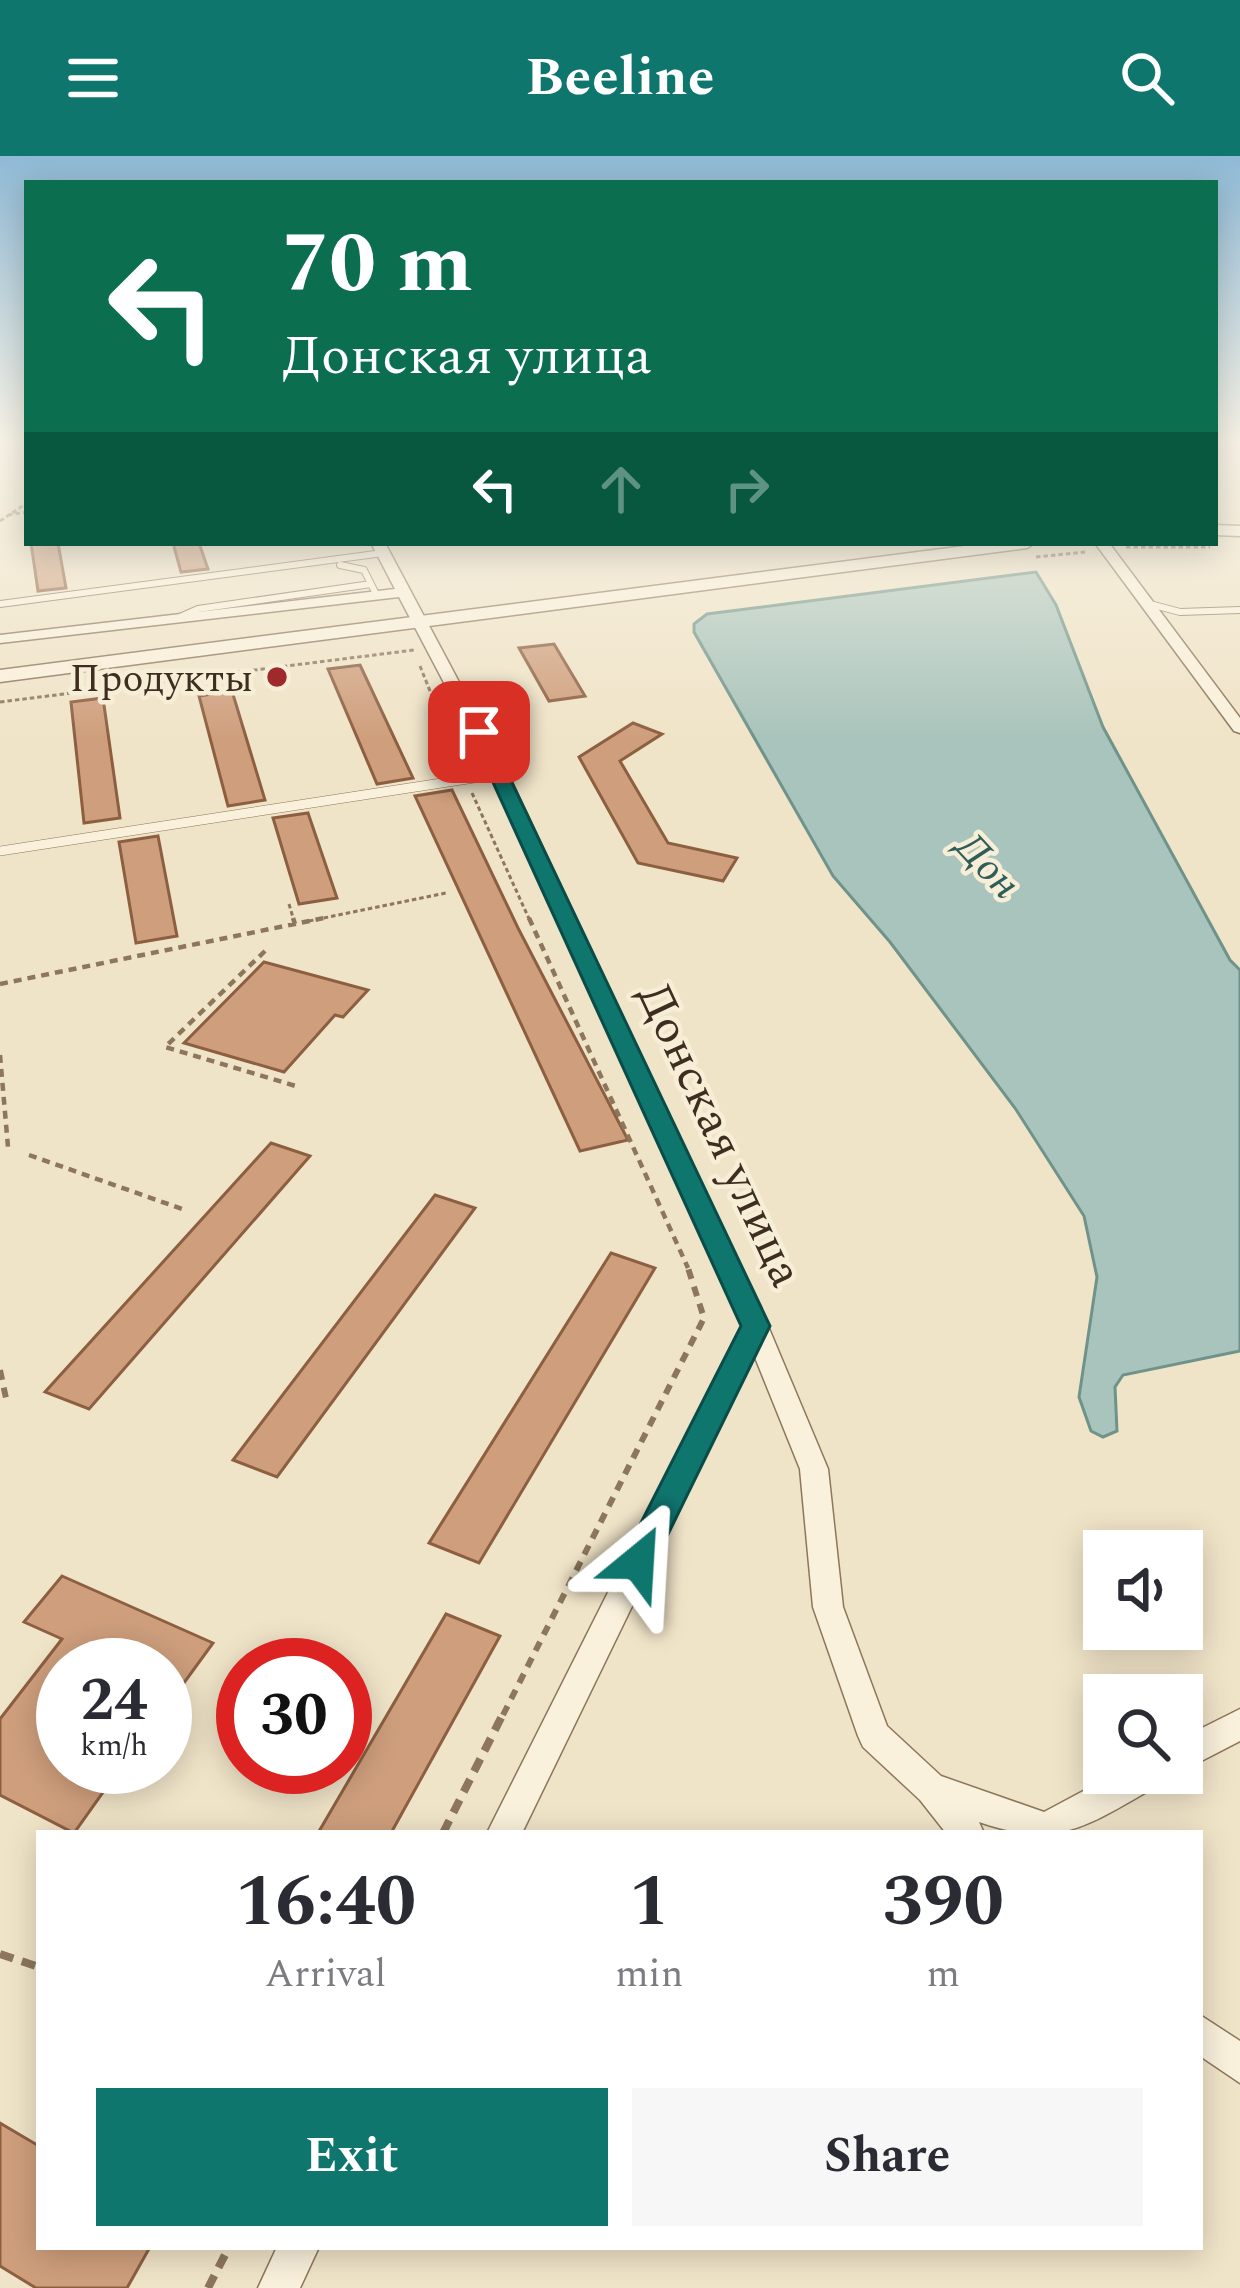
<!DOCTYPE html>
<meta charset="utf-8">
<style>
:root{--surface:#fff;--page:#f7f7f7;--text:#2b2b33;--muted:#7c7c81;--accent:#0f766e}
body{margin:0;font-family:Spectral,serif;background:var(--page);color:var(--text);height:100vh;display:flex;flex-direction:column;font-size:45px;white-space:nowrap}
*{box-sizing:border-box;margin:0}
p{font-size:39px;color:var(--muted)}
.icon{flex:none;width:66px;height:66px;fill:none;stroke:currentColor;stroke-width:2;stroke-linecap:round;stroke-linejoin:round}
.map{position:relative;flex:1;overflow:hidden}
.drawer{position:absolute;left:36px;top:1674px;width:1167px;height:420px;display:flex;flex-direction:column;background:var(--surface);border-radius:0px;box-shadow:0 6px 30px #0003}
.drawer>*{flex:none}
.hud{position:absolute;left:24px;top:24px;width:1194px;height:366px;border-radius:0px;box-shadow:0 6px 30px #0003;background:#0b6e4f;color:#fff;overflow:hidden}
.tools{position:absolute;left:1083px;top:1374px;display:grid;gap:24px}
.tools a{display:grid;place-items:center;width:120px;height:120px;border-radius:0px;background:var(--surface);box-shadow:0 6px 30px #0003;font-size:60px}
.speed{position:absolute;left:36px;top:1482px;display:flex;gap:24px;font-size:60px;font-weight:700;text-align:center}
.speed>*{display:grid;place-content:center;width:156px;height:156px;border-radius:50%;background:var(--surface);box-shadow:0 6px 30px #0003;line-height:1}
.speed small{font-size:30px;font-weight:400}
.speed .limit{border:18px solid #d22;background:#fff;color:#111}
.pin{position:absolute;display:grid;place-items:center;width:102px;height:102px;color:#fff;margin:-51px;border-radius:24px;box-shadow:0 6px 18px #0006}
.me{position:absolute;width:132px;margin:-66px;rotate:27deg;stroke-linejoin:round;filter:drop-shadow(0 0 9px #0008)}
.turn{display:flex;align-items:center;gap:42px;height:252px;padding:0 60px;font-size:54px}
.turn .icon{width:156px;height:156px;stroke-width:2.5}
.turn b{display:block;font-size:84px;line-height:102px}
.lanes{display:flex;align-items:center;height:114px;padding:0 60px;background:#0003;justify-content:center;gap:60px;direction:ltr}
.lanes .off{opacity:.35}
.eta{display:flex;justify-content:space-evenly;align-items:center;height:204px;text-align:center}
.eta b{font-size:72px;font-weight:700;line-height:84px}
.primary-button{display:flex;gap:24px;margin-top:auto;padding:24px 60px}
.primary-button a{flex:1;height:138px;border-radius:0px;background:var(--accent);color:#fff;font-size:48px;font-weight:700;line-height:138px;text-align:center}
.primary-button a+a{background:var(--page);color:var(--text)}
header{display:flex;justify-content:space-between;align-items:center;height:156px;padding:0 60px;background:var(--accent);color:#fff;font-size:54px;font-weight:700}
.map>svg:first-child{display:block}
</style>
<header><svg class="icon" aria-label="menu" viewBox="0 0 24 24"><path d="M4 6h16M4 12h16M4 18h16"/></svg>Beeline<svg class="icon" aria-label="search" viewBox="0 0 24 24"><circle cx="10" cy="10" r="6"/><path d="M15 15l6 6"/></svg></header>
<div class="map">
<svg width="1240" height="2132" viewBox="0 0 1240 2132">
<rect width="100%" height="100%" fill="#f0e4c8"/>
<!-- water -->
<path fill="#a9c4bc" stroke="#6f938a" stroke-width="3" d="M1036,416L1056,449L1103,571L1230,804L1240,814V1195L1123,1219L1115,1231L1117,1275L1103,1281L1091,1275L1079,1241L1097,1121L1084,1060L1015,952L890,786L833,720L694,476V468L707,458Z"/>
<!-- building -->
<path fill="#cf9f7d" stroke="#8d5f41" stroke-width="3" d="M31,387H58L66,432L38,435Z
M173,387H199L208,413L181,416Z
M554,488L585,540L549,545L519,492Z
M360,509L413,622L377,628L328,513Z
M232,535L265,644L228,650L199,540Z
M103,542L120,662L84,667L71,546Z
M633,567L662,578L620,605L668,687L737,702L723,725L638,707L579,601Z
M452,634L518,772L628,984L580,995L415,640Z
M308,657L337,742L299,748L273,662Z
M158,680L177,780L136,787L119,686Z
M264,806L368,834L343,861L335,859L284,916L184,887Z
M271,987L310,1000L89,1253L45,1236Z
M435,1039L475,1052L277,1321L233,1304Z
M611,1097L655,1112L479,1407L429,1387Z
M62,1420L213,1487L165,1553V1509H63V1611H121L74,1677L0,1639V1563L62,1483L24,1466Z
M446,1458L500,1480L391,1677H318Z
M0,1967L39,1990V2091H150L127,2132H36L0,2110Z"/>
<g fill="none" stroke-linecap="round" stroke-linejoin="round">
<!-- service-far1 casing -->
<g stroke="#8d765c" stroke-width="8">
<path id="service-far1" d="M340,409L364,414L376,438
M0,448L383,397
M1150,448L1180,456L1240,454
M180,461L198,453L371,428"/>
</g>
<!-- service casing -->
<g stroke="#8d765c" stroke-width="10">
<path id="service" d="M0,695L500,618"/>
</g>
<!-- minor casing -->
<g stroke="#8d765c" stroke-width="3">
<path id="minor" d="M371,387H385L508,618L768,1170L828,1313L843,1451L887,1570L941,1620L1044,1656L1117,1617H1165L1161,1628C1090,1667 1062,1695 979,1666L984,1677H946L920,1644L863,1591L858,1580L813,1451L800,1313L754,1199L522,1677H487L742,1170L492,618L399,441L0,487V479L395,433Z
M1095,387H1109L1240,562V577L1234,575Z
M1240,1553V1585L1182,1615V1582Z
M1200,1859L1240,1885V1927L1200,1900Z
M277,2091H319L300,2132H258Z"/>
</g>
<!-- tertiary casing -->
<g stroke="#8d765c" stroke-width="3">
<path id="tertiary" d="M1215,369L1240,370V380L1215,379Z
M988,387H1035L1027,392L0,526V514Z"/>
</g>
<!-- path-far3 -->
<path stroke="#8d765c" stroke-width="3" stroke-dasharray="4.5 3" stroke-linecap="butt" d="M8,359L27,356
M0,365L27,347
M1126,391H1210
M1036,401L1085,396
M420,510L458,605
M0,546L414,494
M472,637L530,765
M289,748L294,765
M309,765L446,737"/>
<!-- path-far2 -->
<path stroke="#8d765c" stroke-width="4.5" stroke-dasharray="8 6" stroke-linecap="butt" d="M293,762L295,768
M529,762L688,1112
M265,795L165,891L299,931
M0,828L324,762
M0,899L8,991
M29,999L185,1054"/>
<!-- path-far1 -->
<path stroke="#8d765c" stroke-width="6" stroke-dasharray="10 8" stroke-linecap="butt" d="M0,1214L7,1247
M503,1559L704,1162L687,1109"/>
<!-- path -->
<path stroke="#8d765c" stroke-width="8" stroke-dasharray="14 9" stroke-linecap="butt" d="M443,1677L504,1556
M0,1798L39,1811
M208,2132L229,2091"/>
<!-- service-far1 -->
<use href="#service-far1" stroke="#faf1dc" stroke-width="6"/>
<!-- service -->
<use href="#service" stroke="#faf1dc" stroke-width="9"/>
<!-- minor -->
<use href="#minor" fill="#faf1dc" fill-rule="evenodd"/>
<!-- tertiary -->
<use href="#tertiary" fill="#faf1dc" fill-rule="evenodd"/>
</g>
<!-- sky -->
<linearGradient id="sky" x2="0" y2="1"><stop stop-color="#8fbad6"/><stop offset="0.49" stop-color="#f8f3e6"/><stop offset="1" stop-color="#f8f3e6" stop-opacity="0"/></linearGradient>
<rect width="1240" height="582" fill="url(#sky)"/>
<!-- route -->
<path fill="#0f766e" stroke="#0a4d48" stroke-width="3" d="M472,572L488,576L770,1170L649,1417L638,1421L626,1417L621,1406L741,1170L470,576Z"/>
<!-- markers -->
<circle fill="#9e2a2b" stroke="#f7eed8" stroke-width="4.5" cx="277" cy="521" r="12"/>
<g text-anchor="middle" stroke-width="9" stroke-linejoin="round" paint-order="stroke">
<!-- far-poi labels -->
<g font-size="39" fill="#3d2e20" stroke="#f7eed8" text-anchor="end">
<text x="253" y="535">Продукты</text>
</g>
<!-- far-water labels -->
<g font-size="42" font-style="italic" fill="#2f5d5a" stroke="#f7eed8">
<text transform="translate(989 708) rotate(47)" y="15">Дон</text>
</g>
<!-- street labels -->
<g font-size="48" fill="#3d2e20" stroke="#f7eed8">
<text transform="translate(722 978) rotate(65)" y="17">Донская улица</text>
</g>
</g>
</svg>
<div class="tools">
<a><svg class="icon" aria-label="sound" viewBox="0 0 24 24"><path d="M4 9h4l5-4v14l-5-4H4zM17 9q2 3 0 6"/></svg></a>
<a><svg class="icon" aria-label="search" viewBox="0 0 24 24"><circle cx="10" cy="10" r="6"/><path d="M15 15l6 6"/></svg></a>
</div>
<div class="speed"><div>24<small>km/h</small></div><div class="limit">30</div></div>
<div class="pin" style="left:479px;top:576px;background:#d93025"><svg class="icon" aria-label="arrive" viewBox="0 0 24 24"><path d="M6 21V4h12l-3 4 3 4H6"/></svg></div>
<svg class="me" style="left:638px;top:1406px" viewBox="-20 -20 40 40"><path d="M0-17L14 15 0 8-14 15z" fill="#0f766e" stroke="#fff" stroke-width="4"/></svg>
<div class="hud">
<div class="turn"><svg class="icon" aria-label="left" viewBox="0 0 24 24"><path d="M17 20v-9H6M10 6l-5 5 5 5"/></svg><div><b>70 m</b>Донская улица</div></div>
<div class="lanes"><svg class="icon" aria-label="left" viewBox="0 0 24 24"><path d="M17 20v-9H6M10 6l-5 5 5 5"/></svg><svg class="icon off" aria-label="ahead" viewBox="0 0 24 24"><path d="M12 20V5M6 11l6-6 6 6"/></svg><svg class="icon off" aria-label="right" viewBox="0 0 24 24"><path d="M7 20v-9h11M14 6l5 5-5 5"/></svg></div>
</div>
<section class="drawer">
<div class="eta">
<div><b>16:40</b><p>Arrival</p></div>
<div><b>1</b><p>min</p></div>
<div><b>390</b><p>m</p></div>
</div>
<div class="primary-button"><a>Exit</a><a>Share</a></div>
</section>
</div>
